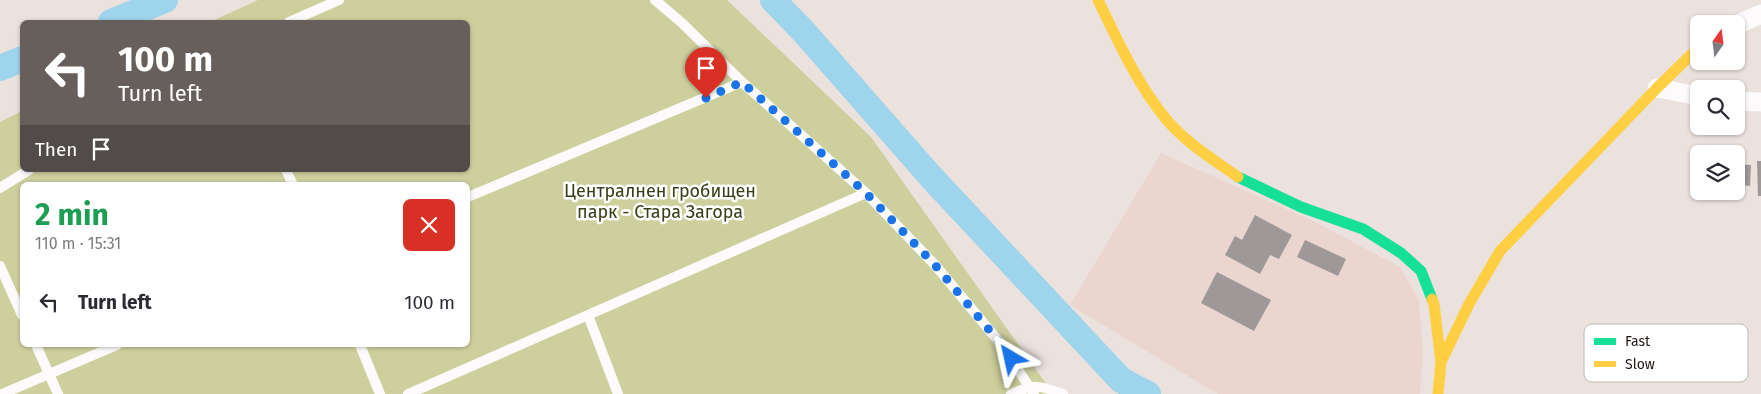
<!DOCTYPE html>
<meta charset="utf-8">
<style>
:root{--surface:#fff;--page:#f7f7f7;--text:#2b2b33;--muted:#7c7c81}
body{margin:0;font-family:"Fira Sans",sans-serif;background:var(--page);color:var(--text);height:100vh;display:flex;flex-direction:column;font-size:19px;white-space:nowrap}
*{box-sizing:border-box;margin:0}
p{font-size:16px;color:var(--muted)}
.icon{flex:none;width:28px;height:28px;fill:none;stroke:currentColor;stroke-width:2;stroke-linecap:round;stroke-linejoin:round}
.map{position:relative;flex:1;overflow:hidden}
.details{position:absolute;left:20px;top:182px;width:450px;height:165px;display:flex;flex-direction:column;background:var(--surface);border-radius:8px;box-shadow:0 1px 4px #0004}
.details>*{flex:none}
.hud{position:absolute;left:20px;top:20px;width:450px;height:152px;border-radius:8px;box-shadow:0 1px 4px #0004;background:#665f5c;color:#fff;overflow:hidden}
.needle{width:32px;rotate:14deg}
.tools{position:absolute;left:1690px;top:15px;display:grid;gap:10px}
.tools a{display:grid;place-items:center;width:55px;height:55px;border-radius:8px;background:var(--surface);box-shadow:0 1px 4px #0004;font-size:25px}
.pin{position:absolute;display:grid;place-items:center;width:42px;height:42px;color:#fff;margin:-51px -21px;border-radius:50% 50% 50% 0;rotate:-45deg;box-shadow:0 0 5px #0007}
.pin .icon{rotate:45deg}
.me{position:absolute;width:55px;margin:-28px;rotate:324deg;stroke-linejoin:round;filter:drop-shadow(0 0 4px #0008)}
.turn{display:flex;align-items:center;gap:18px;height:105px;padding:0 15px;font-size:22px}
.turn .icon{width:65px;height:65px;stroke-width:2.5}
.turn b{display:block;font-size:35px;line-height:42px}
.then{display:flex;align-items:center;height:48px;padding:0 15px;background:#0003;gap:10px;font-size:19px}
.round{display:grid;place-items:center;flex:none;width:52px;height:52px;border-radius:8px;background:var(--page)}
.summary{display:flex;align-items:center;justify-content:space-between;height:85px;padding:0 15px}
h1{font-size:30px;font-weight:700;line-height:38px;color:#1e9e55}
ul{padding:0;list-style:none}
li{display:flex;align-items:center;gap:15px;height:70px;padding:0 15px}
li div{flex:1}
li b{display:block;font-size:19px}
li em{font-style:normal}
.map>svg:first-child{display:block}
</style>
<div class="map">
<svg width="1761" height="394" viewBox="0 0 1761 394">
<rect width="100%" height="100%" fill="#ebe1dd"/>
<!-- built -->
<path fill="#ead6cf" d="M1161,153L1315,222L1400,267L1419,300L1423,354L1420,394H1218L1070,305Z"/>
<!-- green -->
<path fill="#cdcf9d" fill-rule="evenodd" d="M258,0H727L871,137L1047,385L1066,394H0V122L22,111V170H468V22H210ZM22,185H468V345H22Z"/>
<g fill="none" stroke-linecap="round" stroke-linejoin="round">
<!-- canal -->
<path stroke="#9fd4ed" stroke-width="26" d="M773,0L804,32L932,178L1121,380L1148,394
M111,22L165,0
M0,68L22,59"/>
</g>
<!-- building -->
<path fill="#9e9899" d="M1757,161H1761V196H1758Z
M1736,164L1751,165L1750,186L1736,184Z
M1255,215L1292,235L1279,259L1270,255L1260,274L1225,255L1235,236L1242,240Z
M1305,240L1346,259L1338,276L1297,257Z
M1217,272L1271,300L1254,331L1201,303Z"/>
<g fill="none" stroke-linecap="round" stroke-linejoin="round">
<!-- lane -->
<path stroke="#fcfafa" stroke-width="10" d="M655,0L682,23L742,82L866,193L935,265L1001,344L1034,394
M289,22L339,0
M286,170L293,185
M0,188L29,170
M468,197L742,82
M0,266L22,315
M588,315L618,394
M36,345L58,394
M360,345L380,394
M2,394L117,345
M408,394L866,193
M1011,394C1035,384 1039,385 1063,394"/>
<!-- street -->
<path stroke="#fcfafa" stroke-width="19" d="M1736,25L1761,14
M1657,88L1699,96
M1736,101L1761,102"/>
<!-- fast -->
<path stroke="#16e098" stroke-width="11" d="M1238,177L1301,207L1363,229L1401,253L1421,271L1432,299"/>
<!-- slow -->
<path stroke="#ffcf43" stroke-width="11" d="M1098,0C1118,41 1137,84 1166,119C1185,142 1214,160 1238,177
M1432,299L1434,304L1441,362
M1438,394L1441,362L1469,304L1500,251L1657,88L1699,47"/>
</g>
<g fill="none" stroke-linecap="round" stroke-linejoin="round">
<!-- route -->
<path stroke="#1a73e8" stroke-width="9" stroke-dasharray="0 16.2" d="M706,98L742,82L866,193L935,265L1001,344L1011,358"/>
</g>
<g text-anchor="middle" stroke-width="5" stroke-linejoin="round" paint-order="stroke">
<!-- park labels -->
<g font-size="18" fill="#3a3f18" stroke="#fff">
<text x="660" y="197">Централнен гробищен<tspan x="660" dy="21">парк - Стара Загора</tspan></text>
</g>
</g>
<!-- legend -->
<rect x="1584" y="324" width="164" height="58" rx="8" fill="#fff" stroke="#bcbab9" stroke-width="1"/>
<rect x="1594" y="338" width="22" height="7" fill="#16e098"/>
<rect x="1594" y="361" width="22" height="6" fill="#ffcf43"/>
<g font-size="14" fill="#1f1916">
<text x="1625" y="346">Fast</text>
<text x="1625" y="369">Slow</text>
</g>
</svg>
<div class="tools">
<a><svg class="needle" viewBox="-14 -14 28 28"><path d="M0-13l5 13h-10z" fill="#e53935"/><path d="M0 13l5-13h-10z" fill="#7c7c81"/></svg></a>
<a><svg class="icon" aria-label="search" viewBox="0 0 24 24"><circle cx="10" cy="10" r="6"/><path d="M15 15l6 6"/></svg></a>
<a><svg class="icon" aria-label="layers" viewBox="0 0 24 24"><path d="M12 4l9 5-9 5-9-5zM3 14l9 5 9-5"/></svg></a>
</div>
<div class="pin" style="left:706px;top:98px;background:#d93025"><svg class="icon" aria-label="arrive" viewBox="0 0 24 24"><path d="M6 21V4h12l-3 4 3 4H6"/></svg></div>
<svg class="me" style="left:1011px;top:358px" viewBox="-20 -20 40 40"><path d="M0-17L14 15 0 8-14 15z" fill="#1a73e8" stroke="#fff" stroke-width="4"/></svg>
<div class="hud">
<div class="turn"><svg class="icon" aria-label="left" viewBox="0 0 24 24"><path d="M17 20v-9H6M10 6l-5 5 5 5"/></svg><div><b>100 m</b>Turn left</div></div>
<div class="then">Then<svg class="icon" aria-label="arrive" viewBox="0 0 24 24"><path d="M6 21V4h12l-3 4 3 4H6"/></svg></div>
</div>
<section class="details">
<div class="summary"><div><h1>2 min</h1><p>110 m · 15:31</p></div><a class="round" style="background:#d93025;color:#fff"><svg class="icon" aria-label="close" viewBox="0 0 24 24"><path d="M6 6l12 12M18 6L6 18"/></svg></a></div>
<ul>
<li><svg class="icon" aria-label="left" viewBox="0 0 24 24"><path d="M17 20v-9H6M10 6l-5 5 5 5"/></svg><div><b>Turn left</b></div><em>100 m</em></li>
</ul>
</section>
</div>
